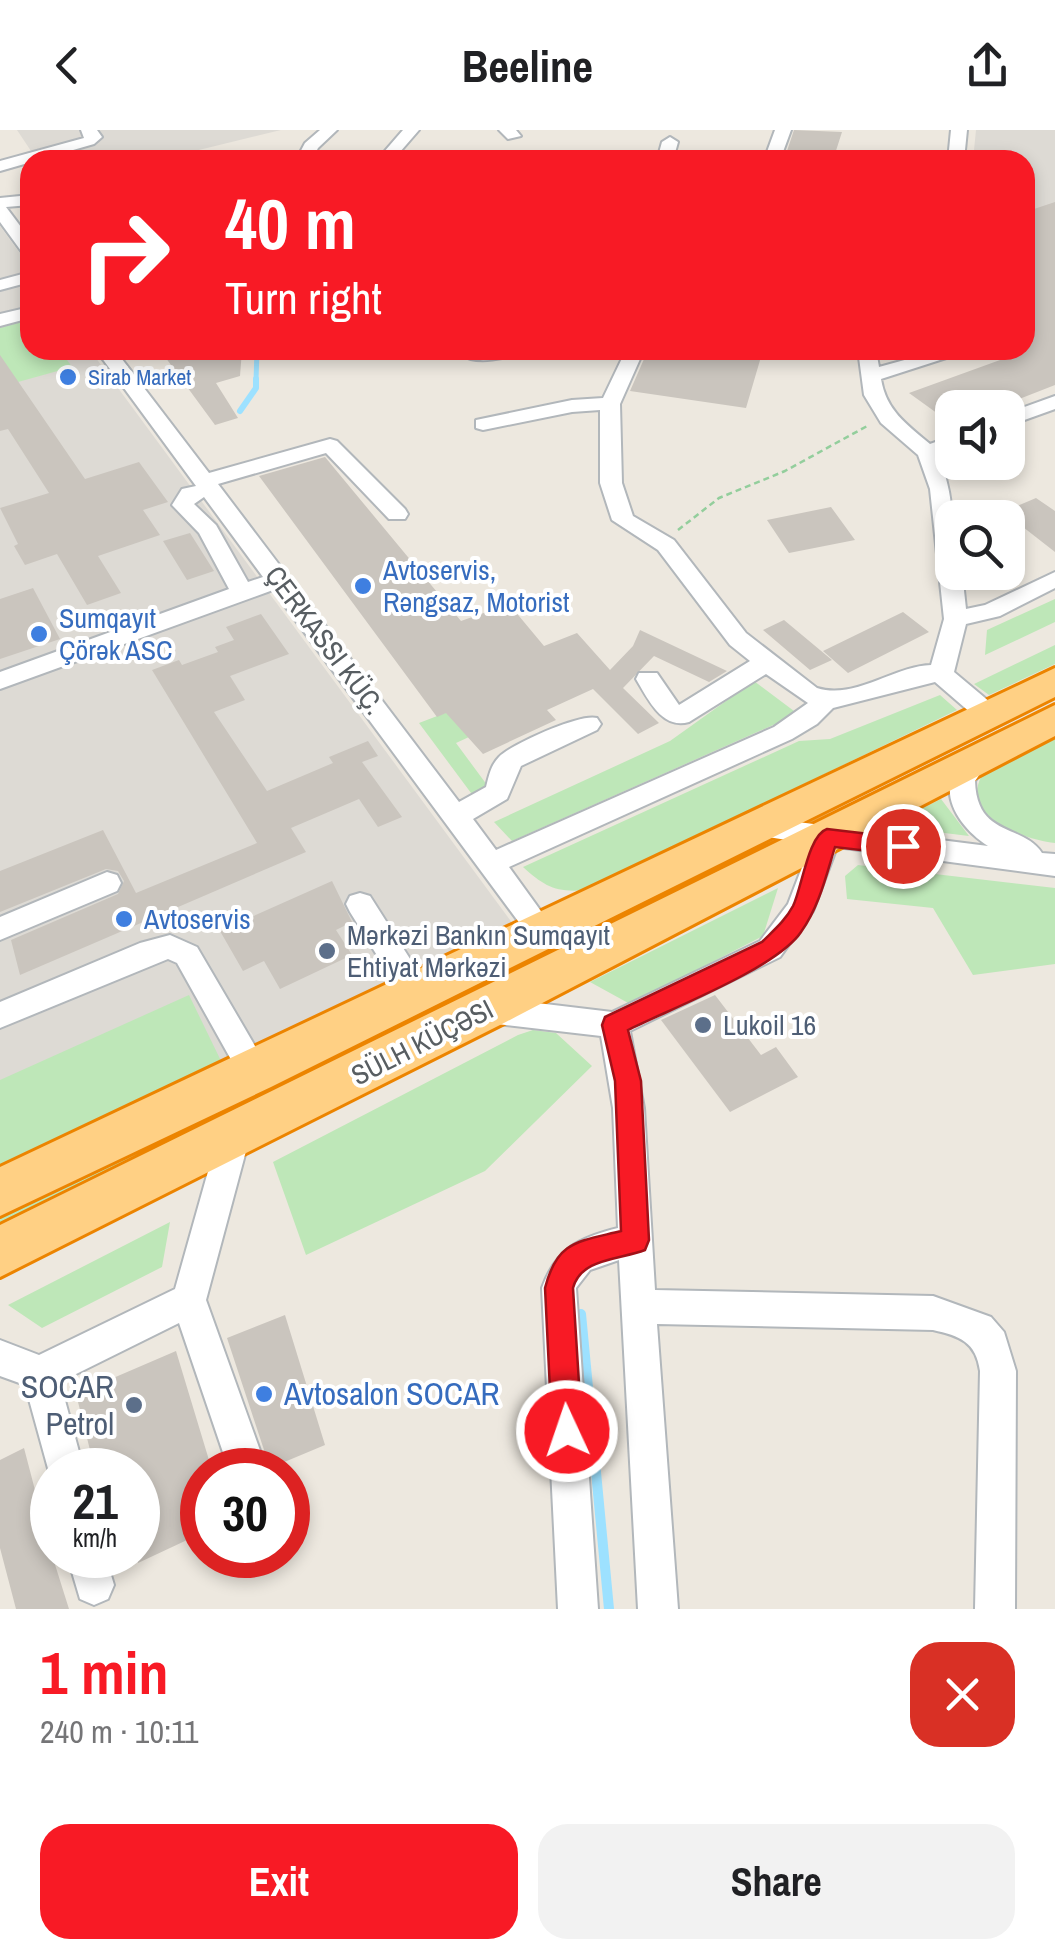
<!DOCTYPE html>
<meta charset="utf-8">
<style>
:root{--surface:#fff;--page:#f2f2f2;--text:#202124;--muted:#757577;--accent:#f81a25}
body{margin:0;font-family:"Archivo Narrow",sans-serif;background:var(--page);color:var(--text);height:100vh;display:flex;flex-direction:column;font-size:38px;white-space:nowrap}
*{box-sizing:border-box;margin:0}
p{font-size:32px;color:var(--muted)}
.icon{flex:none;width:55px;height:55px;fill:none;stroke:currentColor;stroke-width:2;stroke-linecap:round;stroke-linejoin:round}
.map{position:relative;height:1479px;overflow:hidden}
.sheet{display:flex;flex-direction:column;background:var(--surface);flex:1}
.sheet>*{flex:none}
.banner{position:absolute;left:20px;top:20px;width:1015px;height:210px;border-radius:30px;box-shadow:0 5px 15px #0003;background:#f81a25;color:#fff;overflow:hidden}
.fabs{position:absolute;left:935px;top:260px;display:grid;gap:20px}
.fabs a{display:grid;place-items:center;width:90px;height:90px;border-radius:20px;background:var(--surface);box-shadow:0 5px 15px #0003;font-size:50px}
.speed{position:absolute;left:30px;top:1318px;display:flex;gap:20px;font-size:50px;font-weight:700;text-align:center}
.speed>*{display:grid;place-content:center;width:130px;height:130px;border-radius:50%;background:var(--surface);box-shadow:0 5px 15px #0003;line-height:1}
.speed small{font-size:25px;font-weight:400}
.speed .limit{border:15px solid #d22;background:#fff;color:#111}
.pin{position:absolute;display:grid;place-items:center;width:85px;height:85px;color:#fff;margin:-42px;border:5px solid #fff;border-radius:50%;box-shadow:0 2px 10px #0007}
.me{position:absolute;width:110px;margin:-55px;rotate:357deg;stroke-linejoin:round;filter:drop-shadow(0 0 8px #0008)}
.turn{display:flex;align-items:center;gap:35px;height:210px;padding:0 40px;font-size:45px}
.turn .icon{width:130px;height:130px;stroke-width:2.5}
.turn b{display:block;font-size:70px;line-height:85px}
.round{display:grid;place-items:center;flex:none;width:105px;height:105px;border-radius:30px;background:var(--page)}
.head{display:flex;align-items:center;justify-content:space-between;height:170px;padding:0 40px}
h1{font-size:60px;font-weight:800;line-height:75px;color:var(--accent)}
.cta{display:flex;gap:20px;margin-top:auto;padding:20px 40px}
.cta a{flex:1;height:115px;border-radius:30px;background:var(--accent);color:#fff;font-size:40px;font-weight:800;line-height:115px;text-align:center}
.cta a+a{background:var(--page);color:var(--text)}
header{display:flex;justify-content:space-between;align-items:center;height:130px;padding:0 40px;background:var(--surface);font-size:45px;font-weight:800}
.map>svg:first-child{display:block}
</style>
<header><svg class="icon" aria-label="back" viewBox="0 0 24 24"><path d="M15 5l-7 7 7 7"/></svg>Beeline<svg class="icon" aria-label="share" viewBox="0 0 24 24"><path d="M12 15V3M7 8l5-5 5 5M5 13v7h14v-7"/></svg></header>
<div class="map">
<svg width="1055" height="1479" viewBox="0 0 1055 1479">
<rect width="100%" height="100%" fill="#ede8df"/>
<!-- industrial -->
<path fill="#dddad4" d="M17,0H281L158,30H37Z
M976,0H1055V221L1025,201V30H973Z
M0,96L30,137V220H90L513,794L0,1037Z"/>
<!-- green -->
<path fill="#bee7b8" d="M30,189V220H60L72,237L18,252L0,231V198Z
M1055,469V492L985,525L987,500Z
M1055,515V534L989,565L974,554Z
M596,525L536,576L456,613L490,659L474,667L419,593Z
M754,551L798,584L512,711L494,692L670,611Z
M940,565L957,580L585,760C556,763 544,756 523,737L799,611L830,609Z
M1055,608V713C1025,710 961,688 981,647Z
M941,669L969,706L887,696Z
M766,708L774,718L0,1103V1084Z
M858,735L1055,758V834L973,845L933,778L847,769L845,746Z
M778,758L763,806L630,874L590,852Z
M189,865L222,933L0,1037V950Z
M533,900L556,903L592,936L485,1041L306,1125L273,1032L518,905Z
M170,1092L162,1137L42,1198L8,1175Z"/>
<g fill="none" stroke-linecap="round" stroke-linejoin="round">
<!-- stream-far2 -->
<path stroke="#9de1ff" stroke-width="5" d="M256,251L257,220"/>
<!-- stream-far1 -->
<path stroke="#9de1ff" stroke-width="6" d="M240,281L256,258V249"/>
<!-- stream -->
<path stroke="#9de1ff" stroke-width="10" d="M581,1184L609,1479"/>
</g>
<!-- building -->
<path fill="#cac5be" d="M794,0L842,2L833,30H784Z
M1055,72V255L996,278H952V294L909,263L1025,221V82Z
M160,220H242L240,246L216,253L238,288L215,295Z
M648,220H763L746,278L630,261Z
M0,225L85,349L139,332L168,372L143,380L160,405L98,426L121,463L87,475L57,424L25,435L14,416L18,414L0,378L49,363L8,299L0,301Z
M325,327L461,491L509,474L544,516L577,503L610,540L633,516L640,500L727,541L709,552L654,526L623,558L659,593L638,604L593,559L547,580L556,590L483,624L446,583L437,587L259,346Z
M1036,368L1055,381V422L1023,397L1008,404V380Z
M831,377L855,410L789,423L767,390Z
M190,403L214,441L187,450L163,411Z
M33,458L60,509L0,529V469Z
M903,482L929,502L848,543L823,521Z
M261,484L289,524L230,546L245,570L214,582L267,661L333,633L329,627L368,611L378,626L362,632L402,687L378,697L359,669L291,698L306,722L20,845L11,810L118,764L124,751L118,741L106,739L0,782V741L103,700L136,763L257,713L152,540L179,530L182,535L218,522L215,517L234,510L226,497Z
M784,490L832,530L810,540L763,500Z
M332,751L352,792L336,800L352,825L280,859L264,831L243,841L220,801Z
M715,865L761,925L776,917L798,947L730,982L661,890Z
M285,1185L325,1315L270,1338L227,1208Z
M176,1221L212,1340H202V1403L138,1433V1340H95L76,1264Z
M24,1318L52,1425L69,1479H16L0,1418V1330Z"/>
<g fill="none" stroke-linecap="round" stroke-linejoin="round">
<!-- minor casing -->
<g stroke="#b2b7bb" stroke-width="4">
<path id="minor" d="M81,0H97L102,7L94,14L0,41V31L84,8Z
M320,0H337L318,18L312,30H296L305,13Z
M403,0H419L393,30H377Z
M499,0H516L521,6L508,9Z
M775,0H791L780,30H764Z
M951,0H967L964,30H948Z
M670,7L678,12L673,30H657L662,12Z
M30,65V75L6,77L30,109V126L24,125L0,92V68Z
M30,142V152L0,160V150Z
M30,177V188L0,196V184Z
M96,220H115L209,343L330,309L337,311L405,379L408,384L405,389H389L326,323L218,354L459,672L486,657C489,645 491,635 499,627C511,614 581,583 597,588L601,594L597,600L521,636L507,669L473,689L496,720L774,597L808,573L766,544L689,592C662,600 648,569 636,549L639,543H657L679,575L750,531L730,515L658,420L612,390L600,353V280L572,282L483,300L476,298V290L572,270L603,268L626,220H644L620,274L622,353L633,386L674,410L746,503L817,558C855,570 894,536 931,535L944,489L930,359L918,325L881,293L864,265L858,220H876L879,237L941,220H971L881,249C886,280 906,294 930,314L952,306V319L938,325C956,370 952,395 952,442H962L966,479L985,475L1055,442V458L1000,486L966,494L954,542L997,578L1000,584L997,590H979L935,552L833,578L817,594L792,609L509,737L556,802L552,810L542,814L532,810L273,460L0,559V542L229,459L199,403L172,375L182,359L196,356ZM204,367L263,447L248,452L216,395L194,374Z
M469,220H522C509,229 476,235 462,225Z
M1055,266V279L1008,296V283Z
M978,619L987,621L991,628L975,651C977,708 1022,693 1042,723L1055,724V746L837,717L813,781L780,827L630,901L644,978L655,1160L933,1166L991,1187L1004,1202L1016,1241L1015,1479H975L980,1241C976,1212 960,1206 933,1200L657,1194L678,1479H638L619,1130L590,1140L576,1158L598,1479H558L542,1158C556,1119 578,1108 618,1098L613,978L601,906L488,893L477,889L473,880L477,871L488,867L612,882L760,811L788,774L811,714L750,704L746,697L750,690L759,687L988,716C960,698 936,664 959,634C966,626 968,622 978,619Z
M107,742L117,745L121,753L117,761L0,810V787Z
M360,763L370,766L426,854L431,863L426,872L416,875L406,872L350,782L346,774L350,766Z
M170,805L197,817L265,933L269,942L265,951L254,955L243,951L177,833L168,829L0,898V872L140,813Z
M234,992L245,996L250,1006L206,1170L267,1340H229L179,1193L60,1252L84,1340H52V1353L25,1255L0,1246V1210L39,1225L175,1159L218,1006L223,996Z
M67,1425H105L114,1455L108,1469L94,1475L80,1469Z"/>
</g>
<!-- highway casing -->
<g stroke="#ec8400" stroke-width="6">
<path id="highway" d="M1055,538V567L271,957L0,1086V1037Z
M1055,575V606L502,894L0,1147V1095Z"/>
</g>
<!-- path -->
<path stroke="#93ce9c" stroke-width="2.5" stroke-dasharray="6 4" stroke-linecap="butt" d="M678,400L719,368L785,341L869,295"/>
<!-- minor -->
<use href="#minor" fill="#fff" fill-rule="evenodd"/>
<!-- highway -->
<use href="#highway" fill="#ffd084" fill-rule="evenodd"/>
</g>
<!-- route -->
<path fill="#f81a25" stroke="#a11118" stroke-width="2.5" d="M827,699L903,708L914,716L903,725L835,717C826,746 819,777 801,802C777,838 670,879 628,900L641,951L649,1110L645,1120C619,1130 581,1128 573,1158L582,1301L578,1312L567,1316L557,1312L552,1301L545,1158C557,1111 577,1112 621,1101L615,951L602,895L605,887L762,812C774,800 785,791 793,776C802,758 808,705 827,699Z"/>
<!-- markers -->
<g fill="#3f7fe0" stroke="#fff" stroke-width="4">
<circle cx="68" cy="247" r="10"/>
<circle cx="363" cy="456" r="10"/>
<circle cx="39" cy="504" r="10"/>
<circle cx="124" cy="789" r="10"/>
<circle cx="264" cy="1264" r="10"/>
</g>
<g fill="#5c6f8a" stroke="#fff" stroke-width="4">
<circle cx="327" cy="821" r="10"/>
<circle cx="703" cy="895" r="10"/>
<circle cx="134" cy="1275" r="10"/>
</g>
<g text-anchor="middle" stroke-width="8" stroke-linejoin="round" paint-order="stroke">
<!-- far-shop labels -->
<g font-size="22" fill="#366cbe" stroke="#fff" text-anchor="start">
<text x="88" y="255">Sirab Market</text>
</g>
<!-- shop labels -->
<g font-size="28" fill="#366cbe" stroke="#fff" text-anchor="start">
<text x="383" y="450">Avtoservis,<tspan x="383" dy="32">Rəngsaz, Motorist</tspan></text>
<text x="59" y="498">Sumqayıt<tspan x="59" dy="32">Çörək ASC</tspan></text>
<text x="144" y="799">Avtoservis</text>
</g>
<!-- street labels -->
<g font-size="28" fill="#585e62" stroke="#fff">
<text transform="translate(325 510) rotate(53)" y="10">ÇERKASSI KÜÇ.</text>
<text transform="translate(422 912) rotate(-27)" y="10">SÜLH KÜÇƏSI</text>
</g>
<!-- service labels -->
<g font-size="28" fill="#4e5e75" stroke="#fff" text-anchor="start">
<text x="347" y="815">Mərkəzi Bankın Sumqayıt<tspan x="347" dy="32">Ehtiyat Mərkəzi</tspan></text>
<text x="723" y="905">Lukoil 16</text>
</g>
<!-- near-service labels -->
<g font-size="32" fill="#4e5e75" stroke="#fff" text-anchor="end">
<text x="114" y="1268">SOCAR<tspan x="114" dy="37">Petrol</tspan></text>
</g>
<!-- near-shop labels -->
<g font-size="32" fill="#366cbe" stroke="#fff" text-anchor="start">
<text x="284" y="1275">Avtosalon SOCAR</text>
</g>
</g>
</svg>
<div class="fabs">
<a><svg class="icon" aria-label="sound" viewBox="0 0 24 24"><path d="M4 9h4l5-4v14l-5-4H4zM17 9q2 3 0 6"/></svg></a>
<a><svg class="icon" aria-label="search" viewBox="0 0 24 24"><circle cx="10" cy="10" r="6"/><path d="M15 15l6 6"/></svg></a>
</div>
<div class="speed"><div>21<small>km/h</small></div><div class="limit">30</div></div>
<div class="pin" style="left:903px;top:716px;background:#d93025"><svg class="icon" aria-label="arrive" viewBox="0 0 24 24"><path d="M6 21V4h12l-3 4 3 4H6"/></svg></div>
<svg class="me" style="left:567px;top:1301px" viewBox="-20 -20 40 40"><circle r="17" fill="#f81a25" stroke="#fff" stroke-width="3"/><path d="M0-11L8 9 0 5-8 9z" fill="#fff"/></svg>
<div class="banner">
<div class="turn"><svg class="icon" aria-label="right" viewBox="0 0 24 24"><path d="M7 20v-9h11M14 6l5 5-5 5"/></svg><div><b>40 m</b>Turn right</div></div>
</div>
</div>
<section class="sheet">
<div class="head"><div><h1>1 min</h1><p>240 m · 10:11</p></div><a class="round" style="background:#d93025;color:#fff"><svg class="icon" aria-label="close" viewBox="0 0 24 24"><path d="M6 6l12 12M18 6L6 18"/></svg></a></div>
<div class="cta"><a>Exit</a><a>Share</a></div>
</section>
